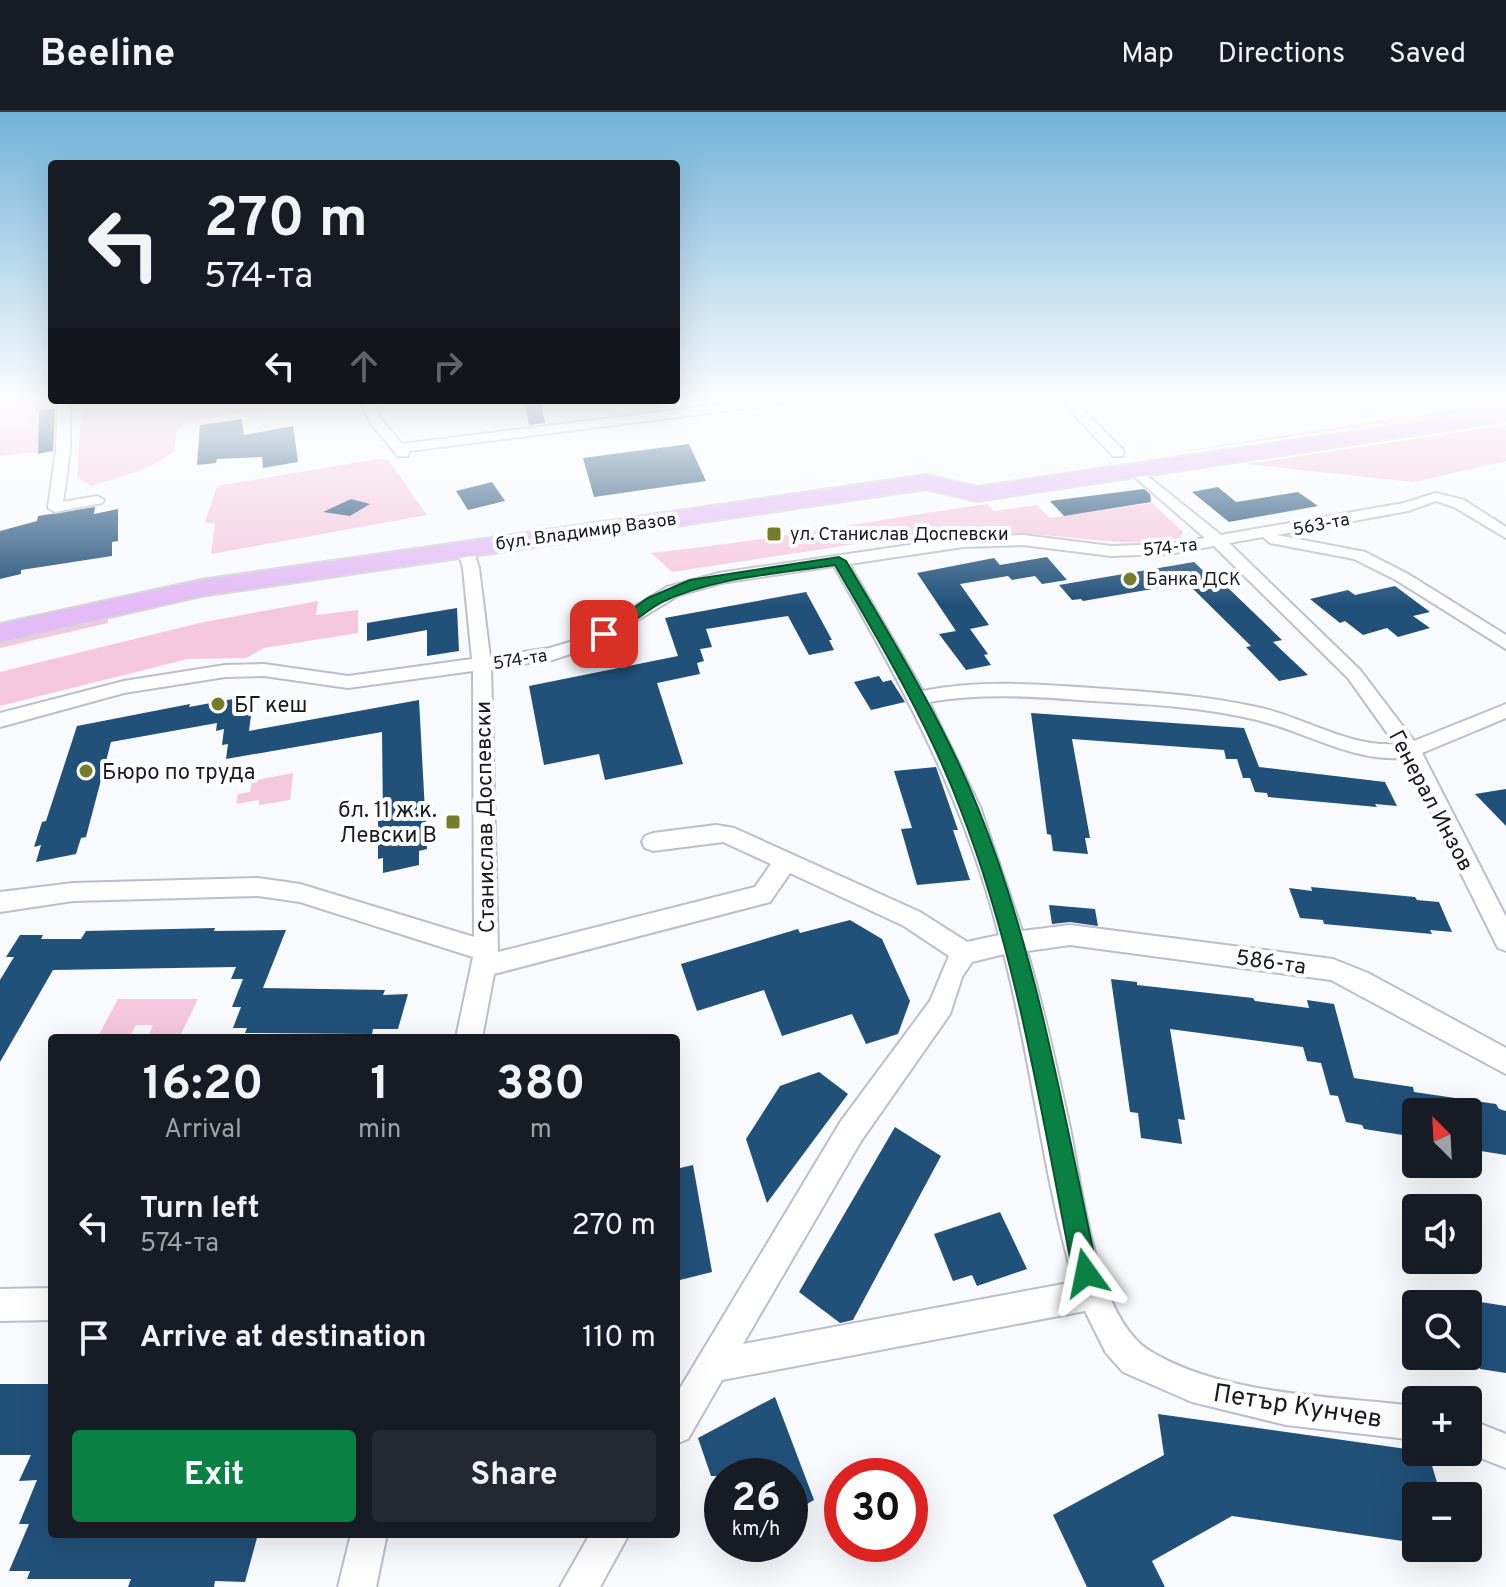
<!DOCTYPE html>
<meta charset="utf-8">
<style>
:root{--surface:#171b24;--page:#242831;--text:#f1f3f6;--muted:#9ea1a6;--line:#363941;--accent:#0b8043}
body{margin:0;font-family:Overpass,sans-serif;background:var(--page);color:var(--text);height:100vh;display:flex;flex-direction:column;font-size:30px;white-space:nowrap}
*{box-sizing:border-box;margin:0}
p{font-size:26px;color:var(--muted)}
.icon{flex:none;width:44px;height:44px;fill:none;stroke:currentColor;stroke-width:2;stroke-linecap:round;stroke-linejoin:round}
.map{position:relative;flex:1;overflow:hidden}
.side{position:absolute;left:48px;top:922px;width:632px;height:504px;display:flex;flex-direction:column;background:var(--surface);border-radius:8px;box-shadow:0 8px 32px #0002}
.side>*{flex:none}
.hud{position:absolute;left:48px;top:48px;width:632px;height:244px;border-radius:8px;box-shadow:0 8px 32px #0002;background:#171b24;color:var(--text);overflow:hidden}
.needle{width:52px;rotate:336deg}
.buttons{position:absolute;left:1402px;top:986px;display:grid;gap:16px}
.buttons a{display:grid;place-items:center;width:80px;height:80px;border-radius:8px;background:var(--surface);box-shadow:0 8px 32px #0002;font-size:40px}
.speed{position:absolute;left:704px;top:1346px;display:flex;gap:16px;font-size:40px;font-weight:700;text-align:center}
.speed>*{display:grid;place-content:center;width:104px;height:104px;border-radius:50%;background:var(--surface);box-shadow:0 8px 32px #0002;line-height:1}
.speed small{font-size:20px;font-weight:400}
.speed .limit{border:12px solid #d22;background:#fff;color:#111}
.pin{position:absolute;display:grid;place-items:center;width:68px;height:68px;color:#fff;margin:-34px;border-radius:16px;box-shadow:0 4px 12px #0006}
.me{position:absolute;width:88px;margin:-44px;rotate:348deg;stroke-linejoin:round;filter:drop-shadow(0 0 6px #0008)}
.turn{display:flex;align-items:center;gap:28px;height:168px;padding:0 24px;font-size:36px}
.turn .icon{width:104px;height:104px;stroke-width:2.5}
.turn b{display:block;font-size:56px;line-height:68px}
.lanes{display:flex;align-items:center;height:76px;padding:0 24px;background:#0003;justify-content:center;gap:40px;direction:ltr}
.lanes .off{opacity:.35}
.eta{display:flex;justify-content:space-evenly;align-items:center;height:136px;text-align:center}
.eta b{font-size:48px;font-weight:700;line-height:56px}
.action{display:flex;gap:16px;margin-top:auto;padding:16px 24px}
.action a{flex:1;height:92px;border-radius:8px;background:var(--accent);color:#fff;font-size:32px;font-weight:700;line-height:92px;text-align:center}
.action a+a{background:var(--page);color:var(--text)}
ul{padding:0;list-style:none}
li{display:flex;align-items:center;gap:24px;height:112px;padding:0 24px}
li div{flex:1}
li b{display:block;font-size:30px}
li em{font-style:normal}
header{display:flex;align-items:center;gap:48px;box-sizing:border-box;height:112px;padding:0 40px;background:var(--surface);border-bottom:2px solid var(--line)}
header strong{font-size:38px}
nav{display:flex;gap:44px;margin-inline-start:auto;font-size:28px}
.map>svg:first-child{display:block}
</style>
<header>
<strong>Beeline</strong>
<nav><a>Map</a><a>Directions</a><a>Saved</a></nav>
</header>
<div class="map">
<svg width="1506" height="1475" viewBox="0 0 1506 1475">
<rect width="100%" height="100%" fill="#f9fafd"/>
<!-- green -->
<path fill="#f5c8de" d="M0,288H57L58,338L0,344Z
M82,288H328L193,308L177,317L174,340L147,356L91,374L77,365Z
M1506,289V295L1158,343Z
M1506,313V349L1413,370L1247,352Z
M378,347L388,348L427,403L211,442L215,412L205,410L217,374Z
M1152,391L1183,420L1180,426C1134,436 1089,426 1043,423C1016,421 994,423 968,415L672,460L651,441C764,429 875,408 987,392L994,399L1037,393L1050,406Z
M318,489L316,503L358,498V521L264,536L246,546L188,547L0,594V560L204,510Z
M108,506V511L0,536V532Z
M293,661L290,688L259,693V688L236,692L238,682L250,680L252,669Z
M118,887H198L179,926H147L153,913H136L129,926H97Z"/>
<!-- building -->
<path fill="#215079" d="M524,288H541L545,311L529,313Z
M55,296L53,339L38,342L39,299Z
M242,307L244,323L293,314L298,350L263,356L262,345L217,347L216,351L197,353L200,313Z
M689,332L706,369L594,385L583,346Z
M492,370L505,389L468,398L456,379Z
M1218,375L1236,390L1298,380L1318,394L1229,410L1192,380Z
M1144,377L1150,382L1151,390L1064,404L1050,389Z
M351,387L370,392L350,404L323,400Z
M95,395L94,402L118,397V429L112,430V444L21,458V462L0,467V419L37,409L38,404Z
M1047,445L1067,468L1042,472L1035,464L1012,468L1008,464L960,472L989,513L970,517L988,542L984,543L991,553L966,558L939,522L956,519L917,461L994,446L1000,453Z
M1194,450L1218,473L1224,472L1282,528L1273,530L1308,563L1279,569L1246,535L1251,534L1187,471L1083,489L1081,487L1072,488L1059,473Z
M1395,474L1430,500L1413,504L1430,516L1398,525L1387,516L1363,523L1345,509L1340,511L1310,487L1348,478L1355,483Z
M806,480L832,528H829L834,538L809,543L788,504L706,517L712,535L700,537L704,549L697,551L700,562L657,571L683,652L605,668L599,642L544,653L529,574L678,544L665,506Z
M457,496L459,539L427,544V518L367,529V511Z
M879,564L883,570L891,568L905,590L871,598L854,570Z
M254,580L249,619L419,588L427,737L419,739V753L383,761V746L378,747V709L383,708L382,620L226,647L228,632L222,633L224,617L216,619L217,611L111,630L86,725L81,726L76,742L36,750L41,733L34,735L42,710L46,709L77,614L190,592L189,595L233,587V584Z
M1031,601L1244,616L1259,655L1385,670L1397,694L1375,692L1377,695L1268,685L1267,681L1255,680L1250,666H1243L1237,647H1226L1224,638L1072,627L1090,726H1085L1088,742L1053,739L1051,723L1047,722Z
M936,655L958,718H953L970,768L917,773L901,717L912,716L894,659Z
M1506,677V714L1475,682Z
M1311,775L1415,785L1417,788L1439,790L1452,820L1430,818L1432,822L1324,812L1323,808L1300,806L1289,776L1312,779Z
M1049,793L1095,797L1098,814L1070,810L1052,812Z
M850,808L882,827L910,889L898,922L866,932L852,902L782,924L764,878L697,899L681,852L798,817L800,821Z
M215,816L214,819L286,818L263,876L385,878L383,883L408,882L398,917H373L372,922L245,921L247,916H233L241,895H232L243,867H231L236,855L53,858L0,950V868L14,845H6L20,823H43L41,827H81L86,819Z
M1111,867L1137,870V873L1253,886L1255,889L1309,896L1307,888L1334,892L1354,966L1413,975L1414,980L1496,992L1499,997L1506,999V1043L1468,1037V1000H1416V1025L1364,1017L1362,1013L1346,1010L1338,984L1330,983L1321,951L1307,949L1303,935L1170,917L1185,1008L1178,1007L1182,1032L1141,1026L1138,1001L1130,1000Z
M819,960L848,982L767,1091L746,1027L780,974Z
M895,1015L941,1044L853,1208L840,1211L799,1180Z
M693,1053L712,1160L676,1169V1057Z
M1000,1100L1027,1157L977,1174L972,1163L953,1169L934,1122Z
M1468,1188L1506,1194V1261L1480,1257L1477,1249L1468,1248Z
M0,1272H52V1422H258L245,1470L215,1469L214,1475H128L131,1467H27L30,1459H9L29,1412H19L37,1368L19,1369L31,1343H0Z
M775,1285L814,1388L790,1402V1364H711L698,1326Z
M1158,1302L1428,1340L1441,1384H1416V1431L1232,1404L1152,1449L1165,1475H1087L1053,1403L1164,1343Z"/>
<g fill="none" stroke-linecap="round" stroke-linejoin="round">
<!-- minor casing -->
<g stroke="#bcbecd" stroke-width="4">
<path id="minor" d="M58,288H70V339L63,390L97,384L104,388L102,391L55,400L48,396L56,339Z
M360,288H372L384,311L402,332L753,288H786L780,292L409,339L408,344H398L371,312Z
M1060,288H1073L1123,338V344H1113Z
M1135,354L1221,423L1404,391L1436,381L1464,388L1506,415V426L1454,395L1436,389L1408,399L1277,423L1365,440L1408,462L1506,523V537L1396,468L1354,447L1270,431L1263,425L1229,431L1360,558L1414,629L1506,592V606L1422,641L1506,805V839L1498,836L1404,646C1352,650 1306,620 1257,608C1203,595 1149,592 1093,589C1038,585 984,580 929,590L980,695L1022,819L1070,813L1333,847L1368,861L1506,936V962L1331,868L1070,833L1027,839C1044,897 1057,956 1070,1016C1082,1075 1095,1205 1150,1239C1224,1284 1333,1284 1416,1294V1328L1286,1313L1192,1290L1123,1260L1106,1241L1085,1199L722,1268L688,1327L676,1332V1283L841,1009L930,889L949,844L904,814L790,761L770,790L494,862L482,926H456L473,845L300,790L258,784L73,789L0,800V780L73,771L258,766L300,772L474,825L473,559L348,576L264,564L225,565L124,581L0,615V601L124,569L225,553L264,552L348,564L472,547L463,456L457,436L465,431L473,436L479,456L490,545L550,536L583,526L667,475L719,461L963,425L1023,423L1111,434L1169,432L1205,426L1130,361L1128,358ZM1023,433L1111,444L1169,442L1214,434L1348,566L1395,632C1349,635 1305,606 1261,596C1205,583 1149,580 1092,576C1034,572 980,568 923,579L849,452L963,435ZM834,454C902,572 965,690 999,823L967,830L920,800L734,716L716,713L653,721L645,724L642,730L645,736L653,739L723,730L771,752L755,775L498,840L491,556L552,548L595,534L679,483L721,471ZM1004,842C1032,951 1043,1063 1074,1170L743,1232L861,1029L950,902L962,865L972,850Z
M52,1176V1208L0,1209V1177Z
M1468,1307L1506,1322V1356L1465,1340H1468Z
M351,1422H387L376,1475H338Z
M590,1422H629L600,1475H560Z"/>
</g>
<!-- primary casing -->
<g stroke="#d6d6d7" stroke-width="4">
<path id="primary" d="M1506,297V309L977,389L926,377L201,484L0,530V512L201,468L926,363L977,375Z"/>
</g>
<!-- minor -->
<use href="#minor" fill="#fff" fill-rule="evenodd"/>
<!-- primary -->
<use href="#primary" fill="#e3bbf6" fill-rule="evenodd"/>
</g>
<!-- sky -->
<linearGradient id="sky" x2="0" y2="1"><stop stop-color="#70b2d9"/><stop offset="0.58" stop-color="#fcfdfe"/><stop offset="1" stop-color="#fcfdfe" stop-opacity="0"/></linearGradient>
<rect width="1506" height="494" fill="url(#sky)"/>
<!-- route -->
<path fill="#0b8043" stroke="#07532c" stroke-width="2" d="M839,445L846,449C893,529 943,609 978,696C1038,845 1064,1005 1098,1161L1095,1170L1086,1174L1077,1170L1073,1161C1042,1005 1018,845 960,696C928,611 881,532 835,453C777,462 715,465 662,490C645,498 616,528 599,525L597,522L648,486L690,468Z"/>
<!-- markers -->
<g fill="#757d28" stroke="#fff" stroke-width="3">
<rect x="766" y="414" width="16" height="16" rx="4"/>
<circle cx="1130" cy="467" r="8"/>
<circle cx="218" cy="592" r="8"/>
<circle cx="86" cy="659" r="8"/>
<rect x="445" y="702" width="16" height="16" rx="4"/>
</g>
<g text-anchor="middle" stroke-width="8" stroke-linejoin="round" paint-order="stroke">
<!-- far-street labels -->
<g font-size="18" fill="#1a1b21" stroke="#fff">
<text transform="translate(1321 412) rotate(-11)" y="6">563-та</text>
<text transform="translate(586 419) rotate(-8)" y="6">бул. Владимир Вазов</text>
<text transform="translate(1170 435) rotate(-6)" y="6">574-та</text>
<text transform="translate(520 547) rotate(-9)" y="6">574-та</text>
</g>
<!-- far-poi labels -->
<g font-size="18" fill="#1a1b21" stroke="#fff" text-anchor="start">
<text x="790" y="428">ул. Станислав Доспевски</text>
<text x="1146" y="473">Банка ДСК</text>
</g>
<!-- poi labels -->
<g font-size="22" fill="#1a1b21" stroke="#fff" text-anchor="start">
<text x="234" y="600">БГ кеш</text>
<text x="102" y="667">Бюро по труда</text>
<text x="437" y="705" text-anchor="end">бл. 11 ж.к.<tspan x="437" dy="25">Левски В</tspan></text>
</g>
<!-- street labels -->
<g font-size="22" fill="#1a1b21" stroke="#fff">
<text transform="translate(1432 688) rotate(62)" y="8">Генерал Инзов</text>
<text transform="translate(484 705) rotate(-91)" y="8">Станислав Доспевски</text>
<text transform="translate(1271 849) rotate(8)" y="8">586-та</text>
</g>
<!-- near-street labels -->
<g font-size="26" fill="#1a1b21" stroke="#fff">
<text transform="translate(1298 1293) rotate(9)" y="9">Петър Кунчев</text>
</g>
</g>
</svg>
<div class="buttons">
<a><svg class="needle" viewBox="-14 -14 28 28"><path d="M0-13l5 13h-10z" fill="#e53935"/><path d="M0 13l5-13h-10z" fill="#9ea1a6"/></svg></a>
<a><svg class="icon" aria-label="sound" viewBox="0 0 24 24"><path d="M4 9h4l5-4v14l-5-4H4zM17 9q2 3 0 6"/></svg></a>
<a><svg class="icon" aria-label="search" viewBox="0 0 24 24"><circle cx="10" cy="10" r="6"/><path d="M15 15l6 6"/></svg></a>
<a>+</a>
<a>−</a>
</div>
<div class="speed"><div>26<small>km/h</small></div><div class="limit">30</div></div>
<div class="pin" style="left:604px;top:522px;background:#d93025"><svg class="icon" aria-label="arrive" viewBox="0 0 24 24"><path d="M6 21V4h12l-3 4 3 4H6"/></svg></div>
<svg class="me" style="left:1086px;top:1161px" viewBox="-20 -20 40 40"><path d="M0-17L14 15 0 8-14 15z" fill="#0b8043" stroke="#fff" stroke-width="4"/></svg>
<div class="hud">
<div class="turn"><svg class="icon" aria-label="left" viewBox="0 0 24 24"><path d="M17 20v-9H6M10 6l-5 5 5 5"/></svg><div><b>270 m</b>574-та</div></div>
<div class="lanes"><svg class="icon" aria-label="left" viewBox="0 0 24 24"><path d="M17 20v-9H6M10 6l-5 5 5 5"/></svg><svg class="icon off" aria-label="ahead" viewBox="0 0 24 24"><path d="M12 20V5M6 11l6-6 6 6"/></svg><svg class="icon off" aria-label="right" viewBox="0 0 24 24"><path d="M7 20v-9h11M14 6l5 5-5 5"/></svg></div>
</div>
<section class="side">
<div class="eta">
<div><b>16:20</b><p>Arrival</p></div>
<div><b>1</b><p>min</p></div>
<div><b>380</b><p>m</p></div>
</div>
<ul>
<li><svg class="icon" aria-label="left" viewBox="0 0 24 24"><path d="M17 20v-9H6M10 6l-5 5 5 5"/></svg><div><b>Turn left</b><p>574-та</p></div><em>270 m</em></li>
<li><svg class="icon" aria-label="arrive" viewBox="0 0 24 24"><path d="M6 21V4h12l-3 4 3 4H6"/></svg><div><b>Arrive at destination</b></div><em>110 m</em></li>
</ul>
<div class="action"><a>Exit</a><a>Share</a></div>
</section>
</div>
